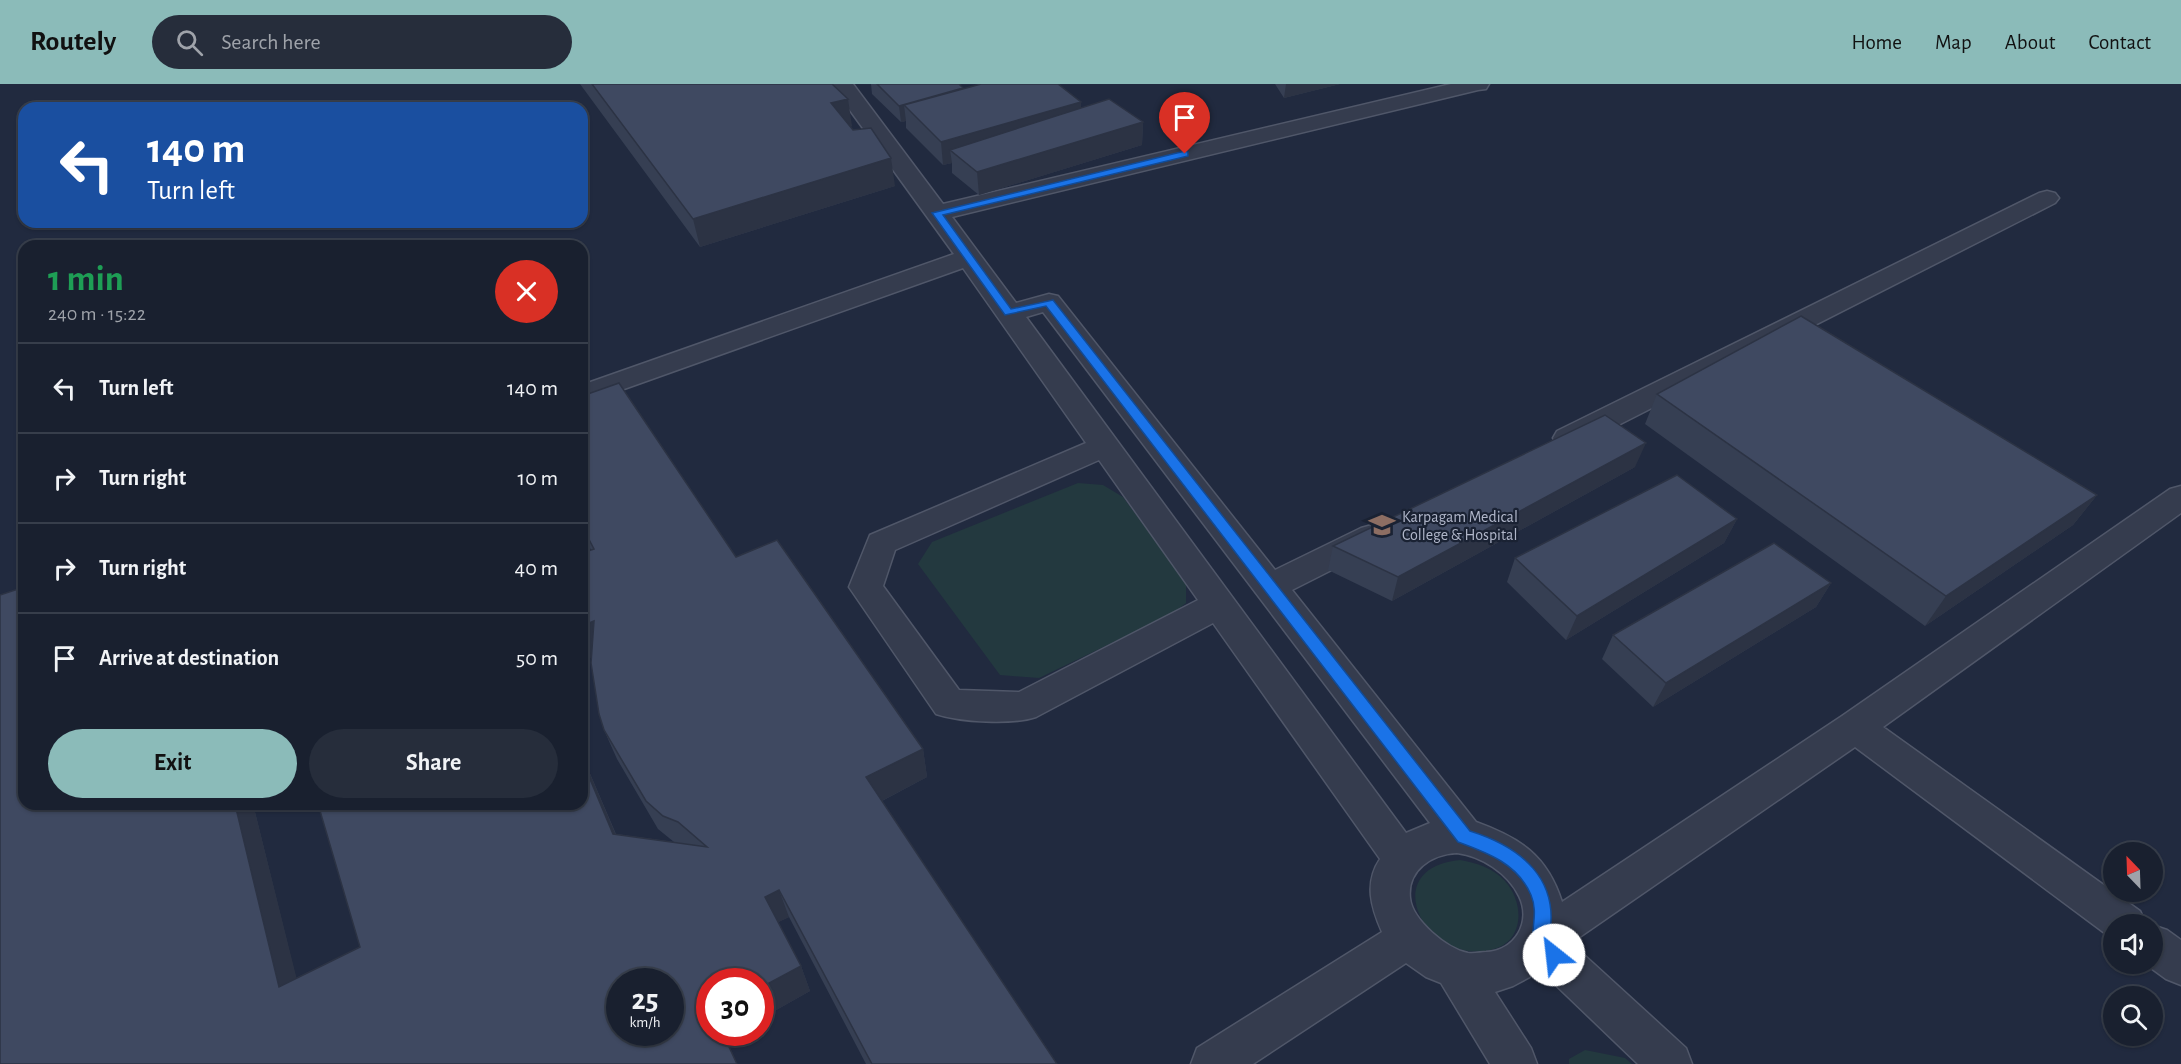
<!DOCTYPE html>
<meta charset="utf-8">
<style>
:root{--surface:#19202f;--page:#262d3b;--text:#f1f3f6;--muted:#9fa3aa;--line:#373e4b;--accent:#8bbbb9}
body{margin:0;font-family:"Alegreya Sans",sans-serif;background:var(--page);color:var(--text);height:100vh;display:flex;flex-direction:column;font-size:22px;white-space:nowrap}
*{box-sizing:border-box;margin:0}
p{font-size:20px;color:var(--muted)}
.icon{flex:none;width:33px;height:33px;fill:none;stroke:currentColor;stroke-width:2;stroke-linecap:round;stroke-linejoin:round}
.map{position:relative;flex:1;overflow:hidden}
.sheet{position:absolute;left:18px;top:156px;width:570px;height:570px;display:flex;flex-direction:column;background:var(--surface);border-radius:18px;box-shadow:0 2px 4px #0004,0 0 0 2px var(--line)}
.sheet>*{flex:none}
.top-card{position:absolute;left:18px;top:18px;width:570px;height:126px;border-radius:18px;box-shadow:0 2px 4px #0004,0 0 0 2px var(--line);background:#1a4fa0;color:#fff;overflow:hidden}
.needle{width:39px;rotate:337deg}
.buttons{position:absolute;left:2103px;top:758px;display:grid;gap:12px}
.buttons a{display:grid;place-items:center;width:60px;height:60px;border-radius:50%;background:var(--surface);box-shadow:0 2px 4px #0004,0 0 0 2px var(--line);font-size:30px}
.speed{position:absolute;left:606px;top:884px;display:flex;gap:12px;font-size:30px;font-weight:700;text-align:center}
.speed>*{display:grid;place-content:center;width:78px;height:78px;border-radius:50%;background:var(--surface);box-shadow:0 2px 4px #0004,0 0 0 2px var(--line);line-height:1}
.speed small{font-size:15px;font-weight:400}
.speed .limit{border:9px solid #d22;background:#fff;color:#111}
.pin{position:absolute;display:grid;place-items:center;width:51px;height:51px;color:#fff;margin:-62px -26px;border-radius:50% 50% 50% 0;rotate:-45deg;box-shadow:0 0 6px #0007}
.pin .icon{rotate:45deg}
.me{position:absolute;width:66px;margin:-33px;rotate:331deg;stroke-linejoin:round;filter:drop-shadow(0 0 4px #0008)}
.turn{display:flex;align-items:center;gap:21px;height:126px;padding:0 30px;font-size:27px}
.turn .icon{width:78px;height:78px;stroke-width:2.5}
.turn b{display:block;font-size:42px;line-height:51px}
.round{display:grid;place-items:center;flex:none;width:63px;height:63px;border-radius:32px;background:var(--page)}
.overview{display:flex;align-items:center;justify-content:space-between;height:102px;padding:0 30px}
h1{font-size:36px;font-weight:700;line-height:45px;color:#1e9e55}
.action{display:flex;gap:12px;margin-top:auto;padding:12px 30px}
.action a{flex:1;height:69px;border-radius:36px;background:var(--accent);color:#111;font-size:24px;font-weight:700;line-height:69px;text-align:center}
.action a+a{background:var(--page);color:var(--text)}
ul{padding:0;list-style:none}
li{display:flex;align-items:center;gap:18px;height:90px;padding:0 30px;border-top:2px solid var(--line)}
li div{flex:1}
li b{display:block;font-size:22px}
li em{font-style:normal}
header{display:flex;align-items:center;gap:36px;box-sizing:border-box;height:84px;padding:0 30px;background:var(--accent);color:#111}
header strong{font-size:28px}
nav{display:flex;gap:33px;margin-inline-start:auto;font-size:21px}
.search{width:420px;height:54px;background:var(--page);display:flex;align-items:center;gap:15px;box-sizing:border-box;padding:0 21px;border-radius:33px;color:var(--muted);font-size:22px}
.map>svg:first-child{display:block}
</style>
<header>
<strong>Routely</strong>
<div class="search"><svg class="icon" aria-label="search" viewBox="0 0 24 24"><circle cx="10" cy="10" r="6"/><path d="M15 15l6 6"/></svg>Search here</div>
<nav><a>Home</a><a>Map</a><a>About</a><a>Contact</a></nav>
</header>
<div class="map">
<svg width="2181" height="980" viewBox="0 0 2181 980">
<rect width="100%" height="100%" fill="#212a3f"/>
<!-- green -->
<path fill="#23393f" d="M1078,399L1103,401L1123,413L1186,499V519L1172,530L1039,594L1000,591L918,480L932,458Z
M1460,776C1477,779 1493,784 1505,797C1524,818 1525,856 1494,865C1427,885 1374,784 1460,776Z
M1585,966L1625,974L1632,980H1569V975Z"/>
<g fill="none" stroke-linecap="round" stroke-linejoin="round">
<!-- minor casing -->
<g stroke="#505769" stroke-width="3">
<path id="minor" d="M831,0H853L943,120L1451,0H1489L1486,5L1478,6L952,133L1016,219L1049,210L1058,212L1275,486L1361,444L1372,441L1383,444L1388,452L1383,460L1292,506L1476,738C1520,754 1547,771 1562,818L1842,632L2170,405L2181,402V429L1883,643L2140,827L2146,840H2114V855L2110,853L1855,663L1571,859L1686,964L1692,980H1638L1541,887L1513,902L1495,908L1531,964L1537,980H1490L1441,899L1426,893L1406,879L1253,980H1191L1197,964L1382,848C1371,823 1364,799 1380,775L1213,539L1036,633C1012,641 960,638 936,630L849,503L870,451L1086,359L963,184L582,320V301L954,170ZM1043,228L1430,739L1406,749L1026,233ZM1099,376L1198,516L1019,608L959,606L883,502L895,466ZM1457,769C1481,772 1508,789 1519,812C1532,838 1515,867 1486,868C1481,868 1474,870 1468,869C1447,865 1412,836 1410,814C1407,786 1432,770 1457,769Z
M2047,107L2055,109L2059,114L2055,119L1579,361L1568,364L1557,361L1553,354L1557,347L2039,109Z
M2152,841L2167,846L2181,856V901L2166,895L2144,879H2152Z"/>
</g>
<!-- minor -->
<use href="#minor" fill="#353c4e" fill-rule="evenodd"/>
</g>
<!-- wall -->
<path fill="#363f53" d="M580,0H832L852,42L850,43L895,102L700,163Z
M871,0H959L963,4V5L1081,24L1143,38L1142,61L979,111L952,89V79L943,81L906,44V37L901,38L872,10Z
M1275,0H1340L1284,14Z
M1657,310L2097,411L2073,441L1925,542L1645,340Z
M582,312L736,473L923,665L927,693L882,717L1057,980H866L789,833L778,838L801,882L810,907L760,935V897L710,948H737L726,954L0,980L253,720L296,894L360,863L582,671L616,750L674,758L658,745L617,675L604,646L591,573L582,578V469L591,466L582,449Z
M1635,383L1392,517L1328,486L1333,462Z
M1737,435L1724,459L1566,556L1507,498L1515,474Z
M1831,499L1816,523L1653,623L1602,575L1613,551Z"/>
<!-- shaded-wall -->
<path fill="#2c3344" d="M1286,0H1340L1284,14Z
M963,4L964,20L904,21L906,37L901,38L899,22Z
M848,15L852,42L836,47L831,19Z
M1081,18V40L950,66L952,79L943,81L941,58Z
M1143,38L1142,61L979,111L977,88Z
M891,74L895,102L700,163L693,135Z
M1646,359L1635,383L1392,517L1398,493Z
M2097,411L2073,441L1925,542L1946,512Z
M1737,435L1724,459L1566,556L1577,532Z
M1831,499L1816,523L1653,623L1666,599Z
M594,537L607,566L582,578V542Z
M923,665L927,693L872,722L866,693Z
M582,671L627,777L613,750L582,676Z
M235,720H253L305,928L279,903Z
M779,806L789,833L775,840L765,813Z
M801,882L810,907L760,935V904Z
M722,948H737L726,954L737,980Z"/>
<!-- building -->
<path fill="#3f4961" stroke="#2c3344" stroke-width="1.5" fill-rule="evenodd" d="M592,0H832L848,15L831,19L853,46L871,44L891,74L693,135Z
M877,0H959L963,4L899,22Z
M981,0H1058L1081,18L941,58L904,21Z
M1109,15L1143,38L977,88L950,66Z
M1801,232L2097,411L1946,512L1657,310Z
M619,299L736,473L777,456L923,665L866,693L1057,980H872L779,806L765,813L801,882L760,904V897H710V948H722L737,980H0V511L24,503V720H235L279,903L360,863L318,720H582V676L613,750L707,763L678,738L663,732L646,717L604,646L599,630L591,579L594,537L582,542V469L594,465L582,442V312ZM620,897H670V948H620Z
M1605,331L1646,359L1398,493L1333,462Z
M1677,391L1737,435L1577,532L1515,474Z
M1774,459L1831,499L1666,599L1613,551Z"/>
<!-- route -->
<path fill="#1a73e8" stroke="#114b97" stroke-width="1.5" d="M1185,67L1188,68V72L943,131L1011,225L1053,216L1470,747C1521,763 1561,795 1549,854L1563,871L1561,877L1554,879C1516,864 1543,839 1531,811C1518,780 1488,769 1458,758L1046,222L1005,231L932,129Z"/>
<!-- icons -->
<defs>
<g id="university-bare" transform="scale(2.07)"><path d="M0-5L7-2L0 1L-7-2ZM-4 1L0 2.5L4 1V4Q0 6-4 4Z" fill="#8d6e63" stroke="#1a2233" stroke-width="2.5" paint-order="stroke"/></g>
</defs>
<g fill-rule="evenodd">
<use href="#university-bare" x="1382" y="441"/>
</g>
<g text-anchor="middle" stroke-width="4.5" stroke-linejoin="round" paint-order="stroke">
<!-- poi labels -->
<g font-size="16" fill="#b1b7ca" stroke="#1a2233" text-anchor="start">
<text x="1402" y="438">Karpagam Medical<tspan x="1402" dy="18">College &amp; Hospital</tspan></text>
</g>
</g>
</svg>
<div class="buttons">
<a><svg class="needle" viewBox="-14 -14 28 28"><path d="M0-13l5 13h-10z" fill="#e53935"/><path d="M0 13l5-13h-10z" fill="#9fa3aa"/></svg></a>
<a><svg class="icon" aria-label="sound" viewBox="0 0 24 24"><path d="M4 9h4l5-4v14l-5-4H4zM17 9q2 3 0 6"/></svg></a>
<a><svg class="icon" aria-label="search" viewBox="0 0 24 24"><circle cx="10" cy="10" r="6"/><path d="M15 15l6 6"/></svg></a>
</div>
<div class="speed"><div>25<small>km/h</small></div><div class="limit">30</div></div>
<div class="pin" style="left:1185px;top:70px;background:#d93025"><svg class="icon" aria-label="arrive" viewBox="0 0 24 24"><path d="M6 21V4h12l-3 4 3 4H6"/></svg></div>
<svg class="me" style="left:1554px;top:871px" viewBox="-20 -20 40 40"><circle r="19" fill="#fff"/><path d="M0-13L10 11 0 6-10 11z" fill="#1a73e8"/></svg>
<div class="top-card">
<div class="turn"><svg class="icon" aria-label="left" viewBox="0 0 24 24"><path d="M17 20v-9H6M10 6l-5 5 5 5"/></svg><div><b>140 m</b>Turn left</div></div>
</div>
<section class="sheet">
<div class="overview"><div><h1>1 min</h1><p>240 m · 15:22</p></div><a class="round" style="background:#d93025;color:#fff"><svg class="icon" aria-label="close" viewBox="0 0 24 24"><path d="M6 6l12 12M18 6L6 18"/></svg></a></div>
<ul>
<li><svg class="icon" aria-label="left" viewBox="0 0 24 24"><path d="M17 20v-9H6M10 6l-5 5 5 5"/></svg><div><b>Turn left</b></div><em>140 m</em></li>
<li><svg class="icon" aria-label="right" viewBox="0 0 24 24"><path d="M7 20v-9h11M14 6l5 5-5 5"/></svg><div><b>Turn right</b></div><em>10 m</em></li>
<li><svg class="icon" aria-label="right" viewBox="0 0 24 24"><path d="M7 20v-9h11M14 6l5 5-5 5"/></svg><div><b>Turn right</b></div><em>40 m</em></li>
<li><svg class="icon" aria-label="arrive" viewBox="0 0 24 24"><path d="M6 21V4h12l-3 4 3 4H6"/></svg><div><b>Arrive at destination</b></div><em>50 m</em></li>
</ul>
<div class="action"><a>Exit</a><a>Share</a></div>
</section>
</div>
